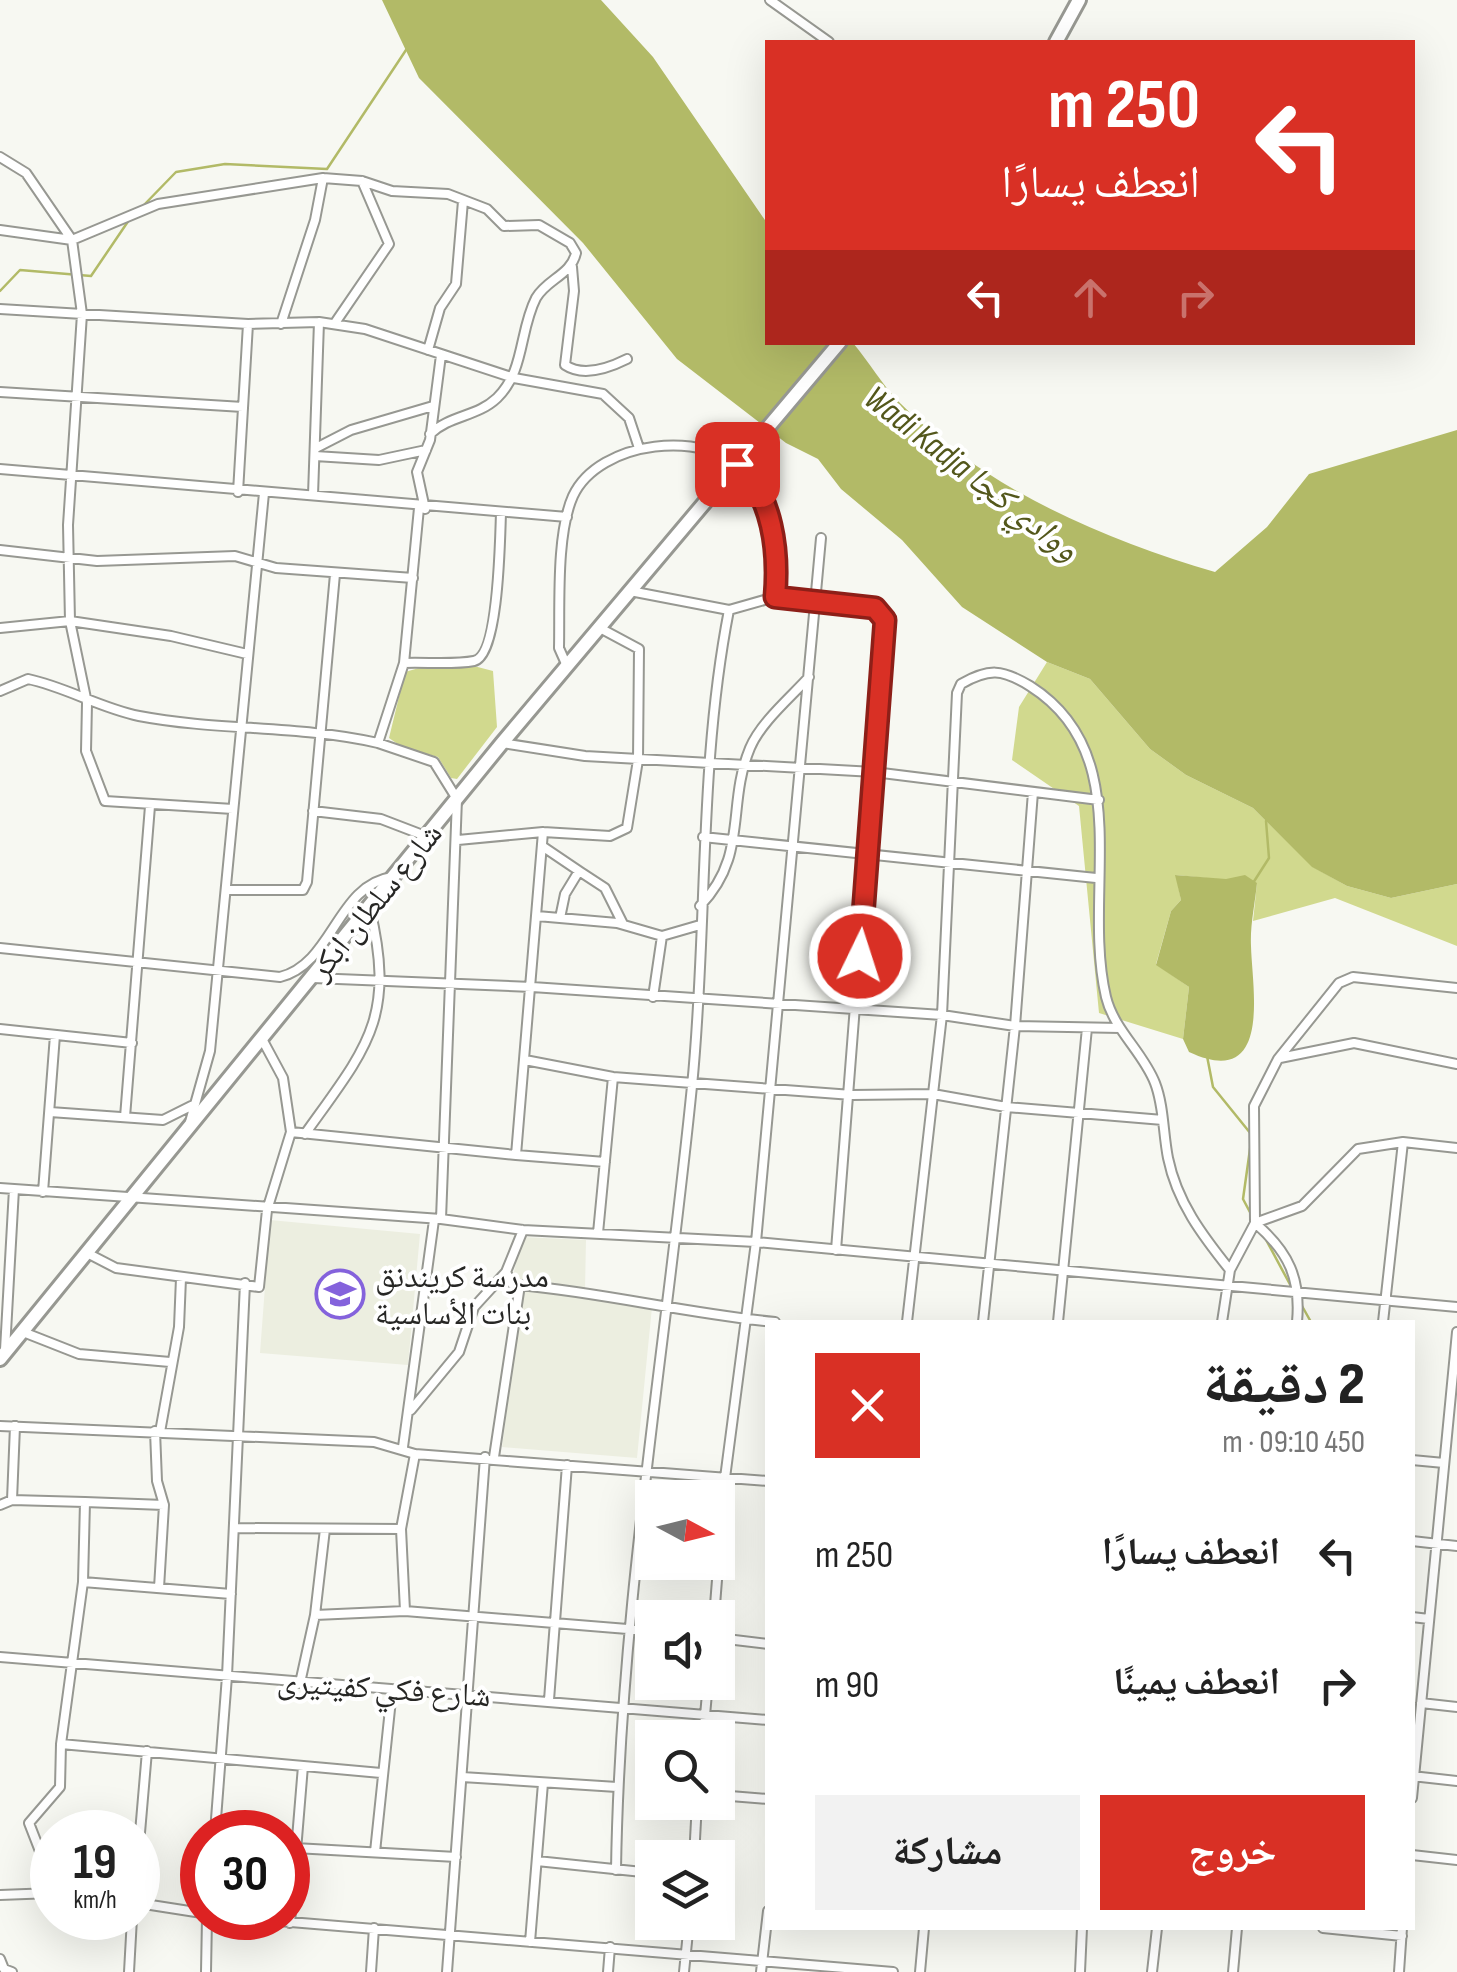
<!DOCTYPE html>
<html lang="ar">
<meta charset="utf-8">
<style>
:root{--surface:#fff;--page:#f2f2f2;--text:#222;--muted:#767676;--accent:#d93025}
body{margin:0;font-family:"Sofia Sans Condensed","Noto Naskh Arabic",sans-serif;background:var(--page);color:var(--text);direction:rtl;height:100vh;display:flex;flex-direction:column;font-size:38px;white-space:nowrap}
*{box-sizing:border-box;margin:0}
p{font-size:32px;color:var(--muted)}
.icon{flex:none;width:55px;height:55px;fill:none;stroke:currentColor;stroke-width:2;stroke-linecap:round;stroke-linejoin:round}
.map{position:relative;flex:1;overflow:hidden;direction:ltr}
.side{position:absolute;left:765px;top:1320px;width:650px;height:610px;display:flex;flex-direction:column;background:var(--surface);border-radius:0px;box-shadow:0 10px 40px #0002;direction:rtl}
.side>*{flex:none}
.banner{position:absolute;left:765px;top:40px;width:650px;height:305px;border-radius:0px;box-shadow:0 10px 40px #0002;direction:rtl;background:#d93025;color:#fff;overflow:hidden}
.needle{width:65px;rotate:97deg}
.fabs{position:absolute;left:635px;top:1480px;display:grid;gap:20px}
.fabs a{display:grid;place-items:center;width:100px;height:100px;border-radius:0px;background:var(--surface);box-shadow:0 10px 40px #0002;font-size:50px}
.speed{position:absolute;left:30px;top:1810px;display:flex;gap:20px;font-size:50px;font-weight:700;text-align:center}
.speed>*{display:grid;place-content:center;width:130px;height:130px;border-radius:50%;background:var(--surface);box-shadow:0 10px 40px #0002;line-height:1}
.speed small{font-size:25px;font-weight:400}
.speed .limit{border:15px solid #d22;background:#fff;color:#111}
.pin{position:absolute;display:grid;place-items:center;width:85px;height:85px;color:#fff;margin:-42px;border-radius:20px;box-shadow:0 5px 15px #0006}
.me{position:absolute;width:110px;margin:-55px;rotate:4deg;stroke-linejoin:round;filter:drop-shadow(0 0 8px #0008)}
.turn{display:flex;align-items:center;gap:35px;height:210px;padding:0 50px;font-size:45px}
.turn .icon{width:130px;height:130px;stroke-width:2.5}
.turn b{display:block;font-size:70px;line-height:85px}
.lanes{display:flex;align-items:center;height:95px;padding:0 50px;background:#0003;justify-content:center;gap:50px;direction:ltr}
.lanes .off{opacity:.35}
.round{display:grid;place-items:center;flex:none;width:105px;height:105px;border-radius:0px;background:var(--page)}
.overview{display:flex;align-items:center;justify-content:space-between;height:170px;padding:0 50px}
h1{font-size:60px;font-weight:800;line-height:75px}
.button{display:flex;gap:20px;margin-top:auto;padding:20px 50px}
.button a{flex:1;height:115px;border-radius:0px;background:var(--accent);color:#fff;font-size:40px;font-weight:800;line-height:115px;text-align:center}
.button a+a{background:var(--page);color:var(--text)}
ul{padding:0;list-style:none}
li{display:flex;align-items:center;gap:30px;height:130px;padding:0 50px}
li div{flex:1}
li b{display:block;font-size:38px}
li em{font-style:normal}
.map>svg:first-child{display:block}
</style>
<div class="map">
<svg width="1457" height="1972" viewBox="0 0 1457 1972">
<rect width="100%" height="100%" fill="#f7f8f2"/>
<!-- built -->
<path fill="#eceee0" d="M270,1220L420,1234L408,1365L260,1353Z
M522,1237L586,1240L585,1290L512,1280Z
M523,1288L605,1295L652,1307L637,1458L502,1447Z"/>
<!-- green -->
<path fill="#d1d98e" d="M1047,662L1090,679L1150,749L1186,775L1253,808L1313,867L1347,886L1391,898L1457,884V946L1335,898L1253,921L1257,883L1176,875L1181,900L1171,911L1156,964L1189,987L1183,1039L1099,1013L1079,806L1012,760L1019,707Z
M433,664L470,665L493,671L497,727L457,779L451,778L438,757L402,747L389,738L405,672Z"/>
<!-- water -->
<path fill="#b2ba67" d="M382,0H601L653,57L767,223L768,342L853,343C869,362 883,386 900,403C984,488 1102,539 1215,572L1267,527L1309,474L1457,430V884L1391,898L1347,886L1312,867L1253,808L1186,775L1150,749L1090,679L1047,662L962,607L902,540L841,489L818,459L786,443L677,359L583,243L419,78Z
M1175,875L1226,879L1245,875L1257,883C1255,904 1250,925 1251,946C1252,988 1273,1091 1189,1052L1183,1039L1189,987L1156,965L1171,911L1181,900Z"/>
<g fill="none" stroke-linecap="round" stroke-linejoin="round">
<!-- stream -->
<path stroke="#b2ba67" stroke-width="2.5" d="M142,207L176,172L225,164L327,169L408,47
M0,291L20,270L91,276L129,220
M1253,883L1269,858L1266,821
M1207,1056L1213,1087L1251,1134
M1251,1142L1243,1199L1252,1216
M1264,1236L1293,1290
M1302,1306L1311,1322"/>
<!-- minor casing -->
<g stroke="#979892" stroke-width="12">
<path id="minor" d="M770,0L829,42
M0,157L26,173L72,240L82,314L68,525L70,621L87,703L86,751L105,801L233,809
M0,230L72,240L158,204L323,178L362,181L392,191L448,194L487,209L504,226L539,225L570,243L576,253C571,275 547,279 536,298C519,331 525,371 497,398C477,417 450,415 430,434
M572,267L574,291L565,365C583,377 609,368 627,359
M0,309L248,324L319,322L365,329L514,378L603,394L629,418L639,448
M335,323L389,244L362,181
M281,324L315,220L323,178
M428,350L440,308L456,284L463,201
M0,392L243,407
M316,448L351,430L433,406
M315,456L379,460L426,450
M0,469L567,517
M238,492L248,324
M313,495L319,322
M425,509L417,472L430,440L441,355
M0,550L97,561L235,556L276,568L413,578
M630,591L729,610
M0,628L70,621L171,636L247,654
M404,663L419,508
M567,666L559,648C560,605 556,534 573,496C599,440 707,428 747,473C775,505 779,557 775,597
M0,691L28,679C66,687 100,708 139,716C218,731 299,725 378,743L404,663C426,662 453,665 474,661C499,656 500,537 501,513
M378,743L434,762L457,799L441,1219
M502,743L585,756L874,772L1099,800
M313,811L381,819L428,837
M543,832L516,1155L605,1162
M703,837L1096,878
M458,840L543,832L610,836L627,828L638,760L639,649L598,627
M542,846L579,871L565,894L560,918
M579,871L605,888L623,924
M226,890H303L307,882L335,574
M700,906C749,855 726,806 750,748C761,722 790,698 809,677
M537,916L617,923L662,936L700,925
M0,948L280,977C333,964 337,885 392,877
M313,978L532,987L942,1015L1015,1026L1120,1028
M653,997L662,936
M0,1029L132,1043
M262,1039L283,1078L291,1132
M1280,1058L1354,1043L1457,1064
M525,1060L613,1077L852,1095L933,1094L1006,1107L1163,1120
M50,1112L163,1120L191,1106
M125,1117L150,806
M190,1122L210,1051L264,493
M305,1134C367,1047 396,1019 370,909
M0,1188L441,1219L523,1230L756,1242L1457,1307
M43,1192L55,1035
M598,1233L613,1077
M87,1253L116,1268L259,1287L267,1210L291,1132L516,1155
M520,1285C606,1293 689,1314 775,1322
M907,1322L942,1015L957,693L961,684C989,668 1002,669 1030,686C1139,755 1081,891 1106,997C1114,1030 1143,1052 1155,1083C1164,1106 1163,1133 1168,1158C1177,1202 1202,1235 1230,1270
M983,1322L1015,1026L1033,792
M1058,1322L1087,1028
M1222,1322L1230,1270L1255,1223L1302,1206L1358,1149L1403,1142L1457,1148
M1297,1322C1301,1279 1289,1252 1255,1223L1254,1106L1278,1059L1339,983L1353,977L1457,988
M1383,1322L1403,1142
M23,1332L79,1354L170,1362
M5,1350L14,1189
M411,1410L459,1352L474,1307L506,1272
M0,1426L374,1442L415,1454L768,1481
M155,1431L157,1481L164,1505L159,1588
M160,1432L179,1327L181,1278
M403,1447L434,1220
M494,1457L520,1285L512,1284L506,1272L523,1230
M1412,1460L1444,1463
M12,1500L15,1426
M0,1505L12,1500L85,1502
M234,1528L401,1529
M1412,1541L1457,1546
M83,1582L85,1502L164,1505
M405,1611L401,1529L415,1454
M315,1615L325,1529
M1412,1617L1429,1619
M714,1618L725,1478L756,1242L821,538
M718,1638L768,1644
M0,1657L768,1720
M300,1683L315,1615L405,1611L652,1631
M549,1700L567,1465
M1421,1703L1457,1707
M703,1738L708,1682
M61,1744L381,1773
M1412,1776L1457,1781
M462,1777L617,1787
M718,1795L768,1799
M1412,1798L1457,1332
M215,1832L227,1676L245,1283
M295,1848L456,1857
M375,1852L392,1690
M1412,1855L1457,1860
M138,1856L147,1751
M694,1858L697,1802
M537,1861L652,1873
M616,1870C620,1607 666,1347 692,1086C708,927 698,768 729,610L775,597L875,609L885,620L836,1250
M52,1882L29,1823L60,1787L61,1744L83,1582L231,1594
M0,1895L52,1893
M138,1903L202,1913
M242,1918L893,1972
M290,1923L303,1766
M1323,1928L1402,1936
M530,1942L543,1783
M0,1959L4,1969L12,1972
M129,1972L132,1918
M206,1972L207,1918
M371,1972L374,1928
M447,1972L485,1457
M608,1972L610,1947
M684,1972L689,1922
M761,1972L768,1911
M920,1972L924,1928
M1080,1972L1082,1928
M1152,1972L1157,1928
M1233,1972L1237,1928
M1399,1972L1402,1928"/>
</g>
<!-- trunk casing -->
<g stroke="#979892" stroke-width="18">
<path id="trunk" d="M1056,42L1079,0
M0,1359L502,743L840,342"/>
</g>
<!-- minor -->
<use href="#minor" stroke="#fff" stroke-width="8"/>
<!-- trunk -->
<use href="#trunk" stroke="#fff" stroke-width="12"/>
</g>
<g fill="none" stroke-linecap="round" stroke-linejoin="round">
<!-- route casing -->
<g stroke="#8d1f18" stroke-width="25">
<path id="route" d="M737,464C773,495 779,552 775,597L875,608L885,620L860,956"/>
</g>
<!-- route -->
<use href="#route" stroke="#d93025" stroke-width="18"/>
</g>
<!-- icons -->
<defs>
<g id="school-ring" transform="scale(2.5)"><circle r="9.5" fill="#fff" stroke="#8462dc" stroke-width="1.5"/><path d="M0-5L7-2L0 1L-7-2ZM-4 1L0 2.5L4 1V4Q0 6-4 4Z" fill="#8462dc"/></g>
</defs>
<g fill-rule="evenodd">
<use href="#school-ring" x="340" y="1294"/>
</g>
<g text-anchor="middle" stroke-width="8" stroke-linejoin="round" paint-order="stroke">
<!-- street labels -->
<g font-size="32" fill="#272725" stroke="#fff">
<text transform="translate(375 901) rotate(-51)" y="11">شارع سلطان ابكر</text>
<text transform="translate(384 1688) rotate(4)" y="11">شارع فكي كفيتيرى</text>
</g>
<!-- poi labels -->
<g font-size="32" fill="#272725" stroke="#fff" text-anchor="start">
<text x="375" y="1287">مدرسة كريندنق<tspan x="375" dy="37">بنات الأساسية</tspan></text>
</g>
<!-- water labels -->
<g font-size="35" font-style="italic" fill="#53571b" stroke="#fff">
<text transform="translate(972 473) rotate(38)" y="12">Wadi Kadja ووادي كجا</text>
</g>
</g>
</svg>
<div class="fabs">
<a><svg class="needle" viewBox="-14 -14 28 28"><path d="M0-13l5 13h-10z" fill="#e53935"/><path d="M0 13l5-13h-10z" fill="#767676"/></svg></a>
<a><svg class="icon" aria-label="sound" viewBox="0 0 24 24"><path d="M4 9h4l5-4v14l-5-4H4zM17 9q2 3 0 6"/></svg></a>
<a><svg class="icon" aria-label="search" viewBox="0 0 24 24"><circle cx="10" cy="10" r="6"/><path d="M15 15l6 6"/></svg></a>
<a><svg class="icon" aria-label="layers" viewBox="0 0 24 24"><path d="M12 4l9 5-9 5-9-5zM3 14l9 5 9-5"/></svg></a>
</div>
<div class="speed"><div>19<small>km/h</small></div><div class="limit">30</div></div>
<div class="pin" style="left:737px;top:464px;background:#d93025"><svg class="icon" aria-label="arrive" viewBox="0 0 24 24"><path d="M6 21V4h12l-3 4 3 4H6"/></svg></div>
<svg class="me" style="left:860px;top:956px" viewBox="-20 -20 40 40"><circle r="17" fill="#d93025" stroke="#fff" stroke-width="3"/><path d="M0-11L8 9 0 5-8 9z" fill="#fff"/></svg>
<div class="banner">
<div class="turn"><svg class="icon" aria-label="left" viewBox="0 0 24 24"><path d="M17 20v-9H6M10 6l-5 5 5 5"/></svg><div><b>250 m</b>انعطف يسارًا</div></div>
<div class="lanes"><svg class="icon" aria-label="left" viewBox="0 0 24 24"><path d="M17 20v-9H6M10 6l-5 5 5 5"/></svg><svg class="icon off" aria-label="ahead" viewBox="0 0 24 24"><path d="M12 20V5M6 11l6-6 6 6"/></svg><svg class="icon off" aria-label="right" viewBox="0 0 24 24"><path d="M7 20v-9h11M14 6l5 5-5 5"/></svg></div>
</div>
<section class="side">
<div class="overview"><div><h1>2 دقيقة</h1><p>450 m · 09:10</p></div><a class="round" style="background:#d93025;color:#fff"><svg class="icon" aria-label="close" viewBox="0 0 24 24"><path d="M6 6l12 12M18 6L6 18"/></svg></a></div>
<ul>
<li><svg class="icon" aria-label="left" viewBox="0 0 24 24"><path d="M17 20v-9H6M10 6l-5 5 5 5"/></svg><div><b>انعطف يسارًا</b></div><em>250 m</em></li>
<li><svg class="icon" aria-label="right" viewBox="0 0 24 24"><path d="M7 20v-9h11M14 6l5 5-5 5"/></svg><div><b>انعطف يمينًا</b></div><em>90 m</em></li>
</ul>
<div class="button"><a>خروج</a><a>مشاركة</a></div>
</section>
</div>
